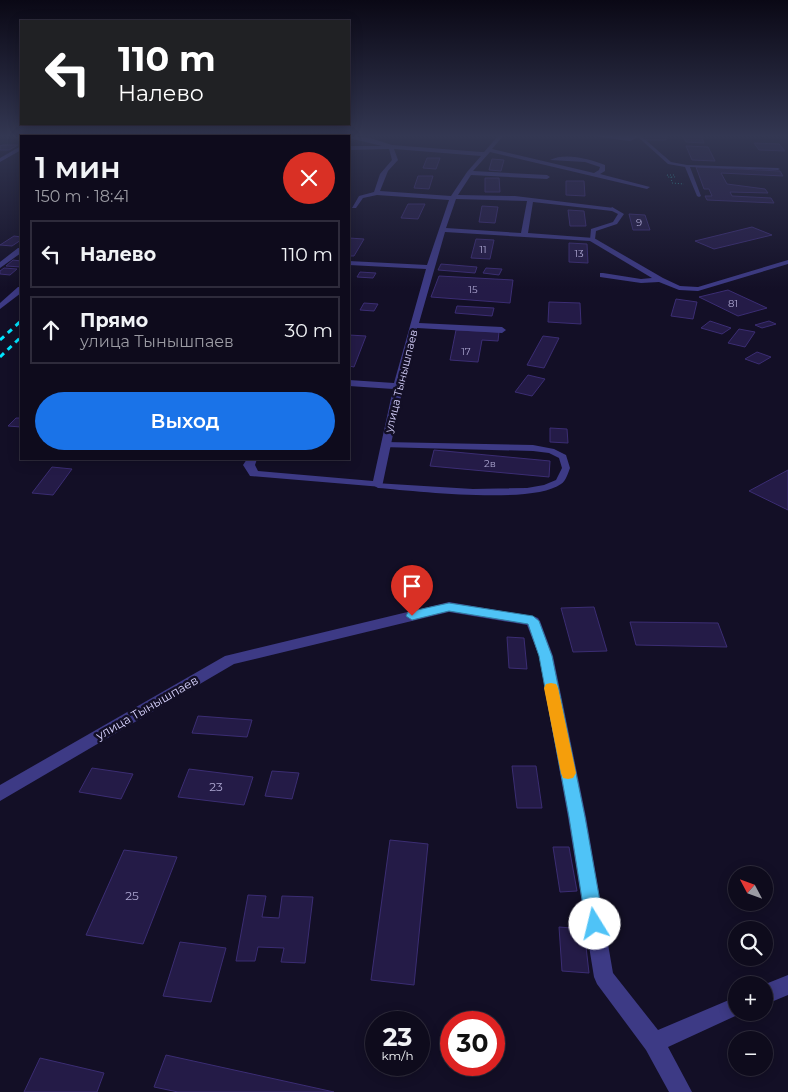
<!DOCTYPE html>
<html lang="ru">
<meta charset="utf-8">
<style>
:root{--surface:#0e0b1c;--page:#1c1929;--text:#f1f3f6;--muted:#9b9ba3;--line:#2e2b3b;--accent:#1a73e8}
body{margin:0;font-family:Montserrat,sans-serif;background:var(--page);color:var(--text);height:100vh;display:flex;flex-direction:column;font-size:19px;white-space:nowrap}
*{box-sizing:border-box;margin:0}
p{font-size:16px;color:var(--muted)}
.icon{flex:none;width:28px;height:28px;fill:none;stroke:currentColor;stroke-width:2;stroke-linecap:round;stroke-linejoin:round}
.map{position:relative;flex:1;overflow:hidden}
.sheet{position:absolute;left:20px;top:135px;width:330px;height:325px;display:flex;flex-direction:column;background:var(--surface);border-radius:0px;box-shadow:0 2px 12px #0003,0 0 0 1px var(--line)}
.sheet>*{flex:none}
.top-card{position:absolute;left:20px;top:20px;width:330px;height:105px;border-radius:0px;box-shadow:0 2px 12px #0003,0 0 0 1px var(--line);background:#202124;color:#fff;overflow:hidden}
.needle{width:32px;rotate:311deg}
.tools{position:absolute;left:728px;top:866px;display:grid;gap:10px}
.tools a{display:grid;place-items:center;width:45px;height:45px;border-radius:50%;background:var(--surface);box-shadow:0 2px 12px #0003,0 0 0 1px var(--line);font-size:25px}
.speed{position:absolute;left:365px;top:1011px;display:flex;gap:10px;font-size:25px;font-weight:700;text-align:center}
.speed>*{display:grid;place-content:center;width:65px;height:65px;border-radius:50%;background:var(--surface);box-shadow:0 2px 12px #0003,0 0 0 1px var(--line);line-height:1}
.speed small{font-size:12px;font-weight:400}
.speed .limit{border:8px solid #d22;background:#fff;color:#111}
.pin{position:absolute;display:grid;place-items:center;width:42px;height:42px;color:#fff;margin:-51px -21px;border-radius:50% 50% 50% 0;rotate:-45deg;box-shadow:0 0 5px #0007}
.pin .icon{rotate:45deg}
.me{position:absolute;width:55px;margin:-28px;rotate:351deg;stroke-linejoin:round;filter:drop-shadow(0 0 4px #0008)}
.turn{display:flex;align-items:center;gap:18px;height:105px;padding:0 15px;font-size:22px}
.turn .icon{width:65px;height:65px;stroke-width:2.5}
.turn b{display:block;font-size:35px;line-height:42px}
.round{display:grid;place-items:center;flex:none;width:52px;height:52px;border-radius:26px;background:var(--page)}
.headline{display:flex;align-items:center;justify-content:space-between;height:85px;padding:0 15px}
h1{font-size:30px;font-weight:600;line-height:38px}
.action{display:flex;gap:10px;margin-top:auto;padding:10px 15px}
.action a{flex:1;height:58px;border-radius:30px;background:var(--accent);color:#fff;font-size:20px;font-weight:600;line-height:58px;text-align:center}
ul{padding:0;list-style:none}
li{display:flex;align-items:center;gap:15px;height:68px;margin:0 10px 8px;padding:0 5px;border:2px solid var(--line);border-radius:0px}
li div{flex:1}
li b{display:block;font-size:19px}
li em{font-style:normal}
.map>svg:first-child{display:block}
</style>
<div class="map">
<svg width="788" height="1092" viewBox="0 0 788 1092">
<rect width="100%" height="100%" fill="#130f26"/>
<!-- building -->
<path fill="#241b47" stroke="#3b2d73" d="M645,136H665L666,140H646Z
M683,136H701L704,143L686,142Z
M754,143L779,144L785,151L759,150Z
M3,145H18L9,150H0V146Z
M686,146L708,147L715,161L692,160Z
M427,158H440L436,169L423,168Z
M492,159L504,160L501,171L489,170Z
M696,167L780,171L783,176L721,173L727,184L765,189L768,193L730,192L732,196L771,198L774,203L707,200L705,196H712L709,189H704Z
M418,176H433L429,189L414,188Z
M485,178H499L500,192H485Z
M566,181H584L585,196L566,195Z
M408,204H425L418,219L401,218Z
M482,206L498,207L495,223L479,222Z
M568,210L584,211L586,226H570Z
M629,214L645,215L650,230H633Z
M752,227L772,235L714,249L695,241Z
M14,236L21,237V240L12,246L0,245Z
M349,238L364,239L354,256H349Z
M476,239L494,240L490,259L471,258Z
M569,243L587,244L588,263L569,262Z
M13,260L21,261V267L6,266Z
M441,264L477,267L475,273L438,270Z
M4,268L17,269L10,275L0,274V271Z
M486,268L502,269L499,275L483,273Z
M360,272L376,273L373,278L357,277Z
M439,276L513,280L510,303L431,297Z
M728,290L767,308L738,316L699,297Z
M676,299L697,302L693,319L671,316Z
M549,302L580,303L581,324L548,322Z
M364,303L378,304L374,311L360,310Z
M457,306L494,308L492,316L455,313Z
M710,321L731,328L722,334L701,328Z
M769,321L776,324L762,328L755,325Z
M739,329L755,332L745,347L728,343Z
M456,330L499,332L498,341L482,340L478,362L450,360Z
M349,335L366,336L354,367L349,366Z
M543,336L559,338L544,368L527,365Z
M757,352L771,357L759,364L745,359Z
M528,375L545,379L532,396L515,392Z
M16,418H21V427L8,426Z
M550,428L567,429L568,443L550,442Z
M434,450L550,461L549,477L430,466Z
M52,467L72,469L53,495L32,493Z
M788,470V510L749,491Z
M594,607L607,651L573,652L561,608Z
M630,622L718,623L727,647L636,645Z
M507,637L524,638L527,669L509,668Z
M198,716L252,720L247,737L192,733Z
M512,766H536L542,808H517Z
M92,768L133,774L121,799L79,792Z
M189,769L253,777L244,805L178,797Z
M272,771L299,773L292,799L265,796Z
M390,840L428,844L414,985L371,980Z
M553,847H569L577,891L560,892Z
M124,850L177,857L143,944L86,935Z
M248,895L266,896L262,917L279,918L282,896L313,897L305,963L281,962L284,948L258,947L255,961H236Z
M559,927L584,929L589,973L562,971Z
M180,942L226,948L211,1002L163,996Z
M166,1055L334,1092H178L154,1087Z
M40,1058L104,1073L97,1092H24Z"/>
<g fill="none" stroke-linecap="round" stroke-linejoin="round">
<!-- path -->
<path stroke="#2fb8b0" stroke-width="1" stroke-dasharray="1 2" stroke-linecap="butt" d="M667,175H674L675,177H668Z
M671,177L672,183L684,184"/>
<!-- service -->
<path fill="#3d3a85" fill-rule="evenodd" d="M637,136H641L671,162L687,165L778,168L780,169L778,170L690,167L701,196L699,197L697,196L685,167L668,164Z
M612,207L624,214L617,224L596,231L595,239L590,240L591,229L613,222L618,214L610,210Z
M385,442L533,445L554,449L566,455L570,468C568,473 566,481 561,484C532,505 416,491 378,488L373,485L375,483L473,489L527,488L544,485L556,480L562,468L559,458L549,453L533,451L382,447L381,445L382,443Z"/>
<!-- minor -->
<path fill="#3d3a85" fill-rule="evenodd" d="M349,136L370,138L392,145L481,152H484L498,136H503L492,149L594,173L599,170L600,167L585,162L550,160C565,152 590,159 605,165V171L600,174L650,187L647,189L490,152L473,171L547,175L550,177L547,179L471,175L458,195L515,196L614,208V210L612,211L533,202L528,233L594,238L663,278L680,286L698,287L788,260V264L698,291L679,290L659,282L641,283L600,277V273H603L641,279L652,278L590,241L445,232L419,323L502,327L506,330L502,333L417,328L407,368L382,487L250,476L243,465L247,459H257L255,465L258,471L373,481L393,389L349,386V380L394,383L426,269L349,265V261L427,265L449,200L377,195L363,198L356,208H352L359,196L374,192L380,174L392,160L389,149L349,150V146H382L349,138ZM394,149L481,156L467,172L451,196L380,191L388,171L398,160ZM456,199L527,201L521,233L446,228Z
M592,136H641L630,141Z
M21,146V150L0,162V158Z
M18,248H21V253L0,268V262Z
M18,287H21V293L0,309V303Z
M449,602L533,616L538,618L540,621L553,656L586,817L613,973L658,1030L736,997V1012H744L668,1047L692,1092H669L646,1050L597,984L594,977L568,817L539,656L527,625L449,612L234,664L0,801V785L225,656Z
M788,975V995L764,1005L763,985Z"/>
<!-- rail -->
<path stroke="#00e5ff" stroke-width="3" stroke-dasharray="5.5 5" stroke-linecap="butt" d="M0,340L21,321
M0,357L21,337"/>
</g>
<!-- sky -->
<linearGradient id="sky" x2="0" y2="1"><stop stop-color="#0a0815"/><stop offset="0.47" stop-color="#333752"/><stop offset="1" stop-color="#333752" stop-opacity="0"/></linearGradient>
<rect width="788" height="289" fill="url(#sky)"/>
<!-- route -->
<path fill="#4fc3f7" stroke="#337fa1" d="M449,603L533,616L539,621L552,656L585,817L604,924L601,930L595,932L589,930L586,924L569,817L539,656L528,624L449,611L412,620L406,616L408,612Z"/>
<!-- slow -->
<path fill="#f59e0b" d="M551,683L556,684L558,688L576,773L573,778L568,779L563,778L561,773L544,688L546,684Z"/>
<g text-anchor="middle" stroke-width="5" stroke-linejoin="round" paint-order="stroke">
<!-- number labels -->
<g font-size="10" fill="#aca6d1">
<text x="639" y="226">9</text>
<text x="483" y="253">11</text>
<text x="579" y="257">13</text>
<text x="473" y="293">15</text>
<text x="733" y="307">81</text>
<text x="466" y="355">17</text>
<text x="490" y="467">2в</text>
</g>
<!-- far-street labels -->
<g font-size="11" fill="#d9d4ff" stroke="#130f26">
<text transform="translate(401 381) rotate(-76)" y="4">улица Тынышпаев</text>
</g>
<!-- street labels -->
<g font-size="12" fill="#d9d4ff" stroke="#130f26">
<text transform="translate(147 708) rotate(-30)" y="4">улица Тынышпаев</text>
</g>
<!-- near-number labels -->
<g font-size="12" fill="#aca6d1">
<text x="216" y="791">23</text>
<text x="132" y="900">25</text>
</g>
</g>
</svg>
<div class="tools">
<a><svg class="needle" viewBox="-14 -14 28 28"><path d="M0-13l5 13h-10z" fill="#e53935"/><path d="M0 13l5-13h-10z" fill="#9b9ba3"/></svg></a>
<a><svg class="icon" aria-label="search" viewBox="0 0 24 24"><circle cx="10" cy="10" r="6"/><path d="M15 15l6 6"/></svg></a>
<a>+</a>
<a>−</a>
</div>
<div class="speed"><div>23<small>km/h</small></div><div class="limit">30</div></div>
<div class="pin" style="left:412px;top:616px;background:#d93025"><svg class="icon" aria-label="arrive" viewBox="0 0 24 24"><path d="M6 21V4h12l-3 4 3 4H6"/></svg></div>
<svg class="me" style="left:595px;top:924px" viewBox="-20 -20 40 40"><circle r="19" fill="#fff"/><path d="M0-13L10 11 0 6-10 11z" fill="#4fc3f7"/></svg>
<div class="top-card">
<div class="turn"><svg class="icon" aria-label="left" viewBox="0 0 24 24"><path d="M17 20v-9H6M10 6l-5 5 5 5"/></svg><div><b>110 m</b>Налево</div></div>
</div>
<section class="sheet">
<div class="headline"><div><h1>1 мин</h1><p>150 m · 18:41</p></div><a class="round" style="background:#d93025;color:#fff"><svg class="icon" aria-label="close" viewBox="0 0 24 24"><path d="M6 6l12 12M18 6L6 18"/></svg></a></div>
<ul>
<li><svg class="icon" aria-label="left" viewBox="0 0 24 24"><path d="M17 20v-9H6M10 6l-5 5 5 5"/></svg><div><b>Налево</b></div><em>110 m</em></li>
<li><svg class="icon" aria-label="ahead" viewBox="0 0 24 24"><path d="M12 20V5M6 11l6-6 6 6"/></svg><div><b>Прямо</b><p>улица Тынышпаев</p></div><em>30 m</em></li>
</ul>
<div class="action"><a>Выход</a></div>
</section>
</div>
